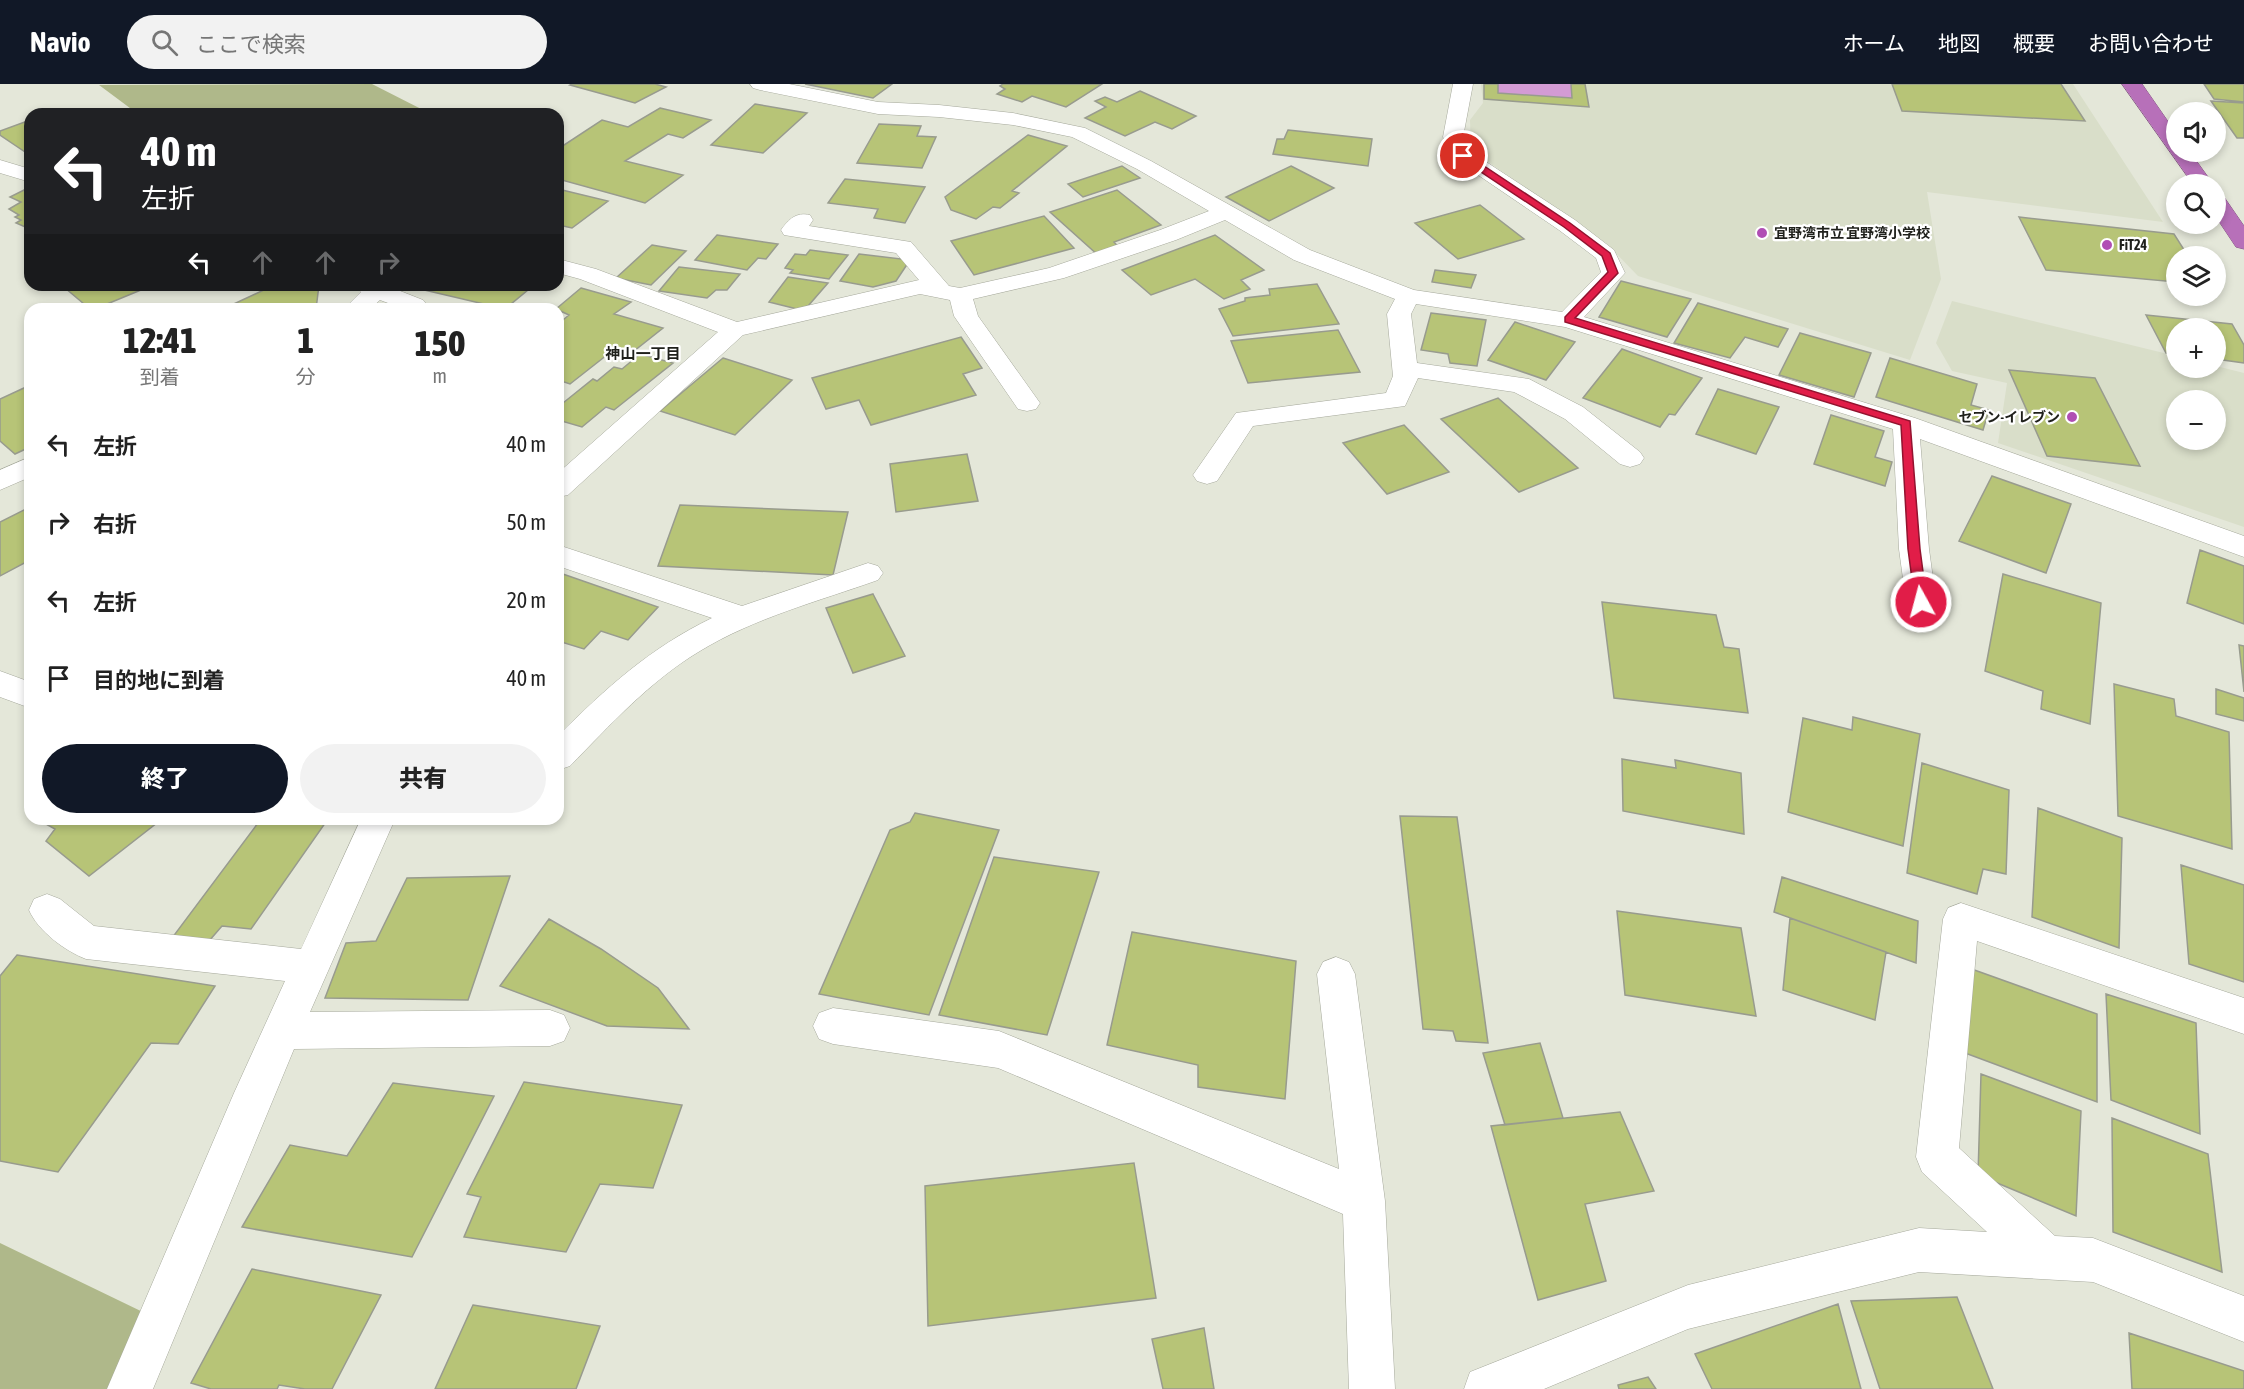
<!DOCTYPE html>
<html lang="ja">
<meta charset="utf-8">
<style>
:root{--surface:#fff;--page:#f2f2f2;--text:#222;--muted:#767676;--accent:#111827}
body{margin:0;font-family:"Asap Condensed","Noto Sans JP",sans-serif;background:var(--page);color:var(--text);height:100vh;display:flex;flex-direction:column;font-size:22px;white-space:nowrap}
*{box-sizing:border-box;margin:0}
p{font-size:20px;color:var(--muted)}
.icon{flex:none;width:33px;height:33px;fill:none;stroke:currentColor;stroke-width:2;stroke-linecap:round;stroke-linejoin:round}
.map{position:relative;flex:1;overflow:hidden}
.panel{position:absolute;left:24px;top:219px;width:540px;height:522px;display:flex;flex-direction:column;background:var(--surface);border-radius:18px;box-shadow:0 3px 9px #0003}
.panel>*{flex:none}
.top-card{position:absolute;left:24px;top:24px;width:540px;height:183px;border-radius:18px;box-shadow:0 3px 9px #0003;background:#202124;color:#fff;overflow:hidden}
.buttons{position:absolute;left:2166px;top:18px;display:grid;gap:12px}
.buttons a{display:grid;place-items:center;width:60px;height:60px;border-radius:50%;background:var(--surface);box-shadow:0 3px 9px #0003;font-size:30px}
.pin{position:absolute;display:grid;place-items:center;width:51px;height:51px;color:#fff;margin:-26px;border:3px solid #fff;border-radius:50%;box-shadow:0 2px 6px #0007}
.me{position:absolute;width:66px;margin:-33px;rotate:353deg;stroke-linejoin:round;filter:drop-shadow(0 0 4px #0008)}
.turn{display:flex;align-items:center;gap:21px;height:126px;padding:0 18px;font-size:27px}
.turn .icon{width:78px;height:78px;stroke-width:2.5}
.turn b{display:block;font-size:42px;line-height:51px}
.lanes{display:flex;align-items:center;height:57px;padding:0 18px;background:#0003;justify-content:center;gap:30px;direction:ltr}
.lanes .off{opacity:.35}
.eta{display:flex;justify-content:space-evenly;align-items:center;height:102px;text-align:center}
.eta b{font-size:36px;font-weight:800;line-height:42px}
.cta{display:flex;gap:12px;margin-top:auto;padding:12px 18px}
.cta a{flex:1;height:69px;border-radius:36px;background:var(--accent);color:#fff;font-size:24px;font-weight:800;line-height:69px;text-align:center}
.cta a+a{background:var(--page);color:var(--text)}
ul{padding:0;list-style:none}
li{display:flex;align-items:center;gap:18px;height:78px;padding:0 18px}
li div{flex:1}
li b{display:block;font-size:22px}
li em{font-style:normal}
header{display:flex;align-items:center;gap:36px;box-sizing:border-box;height:84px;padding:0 30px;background:var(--accent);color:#fff}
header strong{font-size:28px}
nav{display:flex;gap:33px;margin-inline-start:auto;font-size:21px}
.search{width:420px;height:54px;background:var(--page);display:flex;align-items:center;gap:15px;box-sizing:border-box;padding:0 21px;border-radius:33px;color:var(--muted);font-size:22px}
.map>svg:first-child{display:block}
</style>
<header>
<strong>Navio</strong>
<div class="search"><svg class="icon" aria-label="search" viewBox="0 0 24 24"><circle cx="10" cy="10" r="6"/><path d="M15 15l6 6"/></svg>ここで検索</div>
<nav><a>ホーム</a><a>地図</a><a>概要</a><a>お問い合わせ</a></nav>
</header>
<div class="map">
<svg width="2244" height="1305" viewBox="0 0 2244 1305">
<rect width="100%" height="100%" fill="#e4e7d9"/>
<!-- built -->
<path fill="#d9dec9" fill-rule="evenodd" d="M1481,0H2073L2163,138L1927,108L1941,195L1910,276L1638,192L1607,160L1471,66L1470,36L1483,19Z
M1952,217L2176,272V284L2216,282L2244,289V443L1998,359L2007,299L1952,287L1936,259ZM2176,316H2216V356H2176Z"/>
<!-- green -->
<path fill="#afb88a" d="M372,0L431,30H138L99,1Z
M0,1159L149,1231L115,1305H0Z"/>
<!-- water -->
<path fill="#d39bd4" d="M1498,0H1571L1572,14L1498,9Z"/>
<!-- building -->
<path fill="#b7c477" stroke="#989b8e" stroke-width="1.5" d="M572,0H655L666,3L635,19L570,1Z
M805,0H892L873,14Z
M1003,0H1102L1066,23L1032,12L1022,18L997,10L1005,5L1000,2Z
M1484,0H1498V9L1572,14L1571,0H1585L1589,23L1484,15Z
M1892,0H2061L2085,37L1902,27Z
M2204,0H2244V18L2214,15Z
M1140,7L1196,32L1172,45L1155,38L1125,52L1085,34L1106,23L1095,17L1105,13L1117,18Z
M2211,17L2244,19V54H2237Z
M755,20L807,29L763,69L711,61Z
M660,24L711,36L683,54L668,50L625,77L683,91L645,119L558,95V65L602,36L628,43Z
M30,36V69L28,70L0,51V47Z
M879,40L921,42L917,52L936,53L922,84L857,79Z
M1288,46L1372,55L1368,82L1273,70L1277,55H1284Z
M1028,51L1067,62L1012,107L1019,109L1000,124L993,123L976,135L951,126L945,113Z
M1122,82L1140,94L1083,113L1068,100Z
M1291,82L1334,104L1269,137L1226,113Z
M845,95L925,103L905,139L874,134L878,125L828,119Z
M30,103V145L16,139L21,136L15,133L19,131L9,125L21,118L10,113Z
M558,105L608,117L572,144L558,141Z
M1117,106L1161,141L1114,158L1120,165L1099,172L1050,128Z
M1480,121L1524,155L1458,175L1415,139Z
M1044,132L1074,164L974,191L951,157Z
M2019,133L2174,150L2188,172H2176V198L2046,186Z
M717,151L778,160L766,175L758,174L747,186L695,176Z
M1215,151L1264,186L1241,196L1250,205L1224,215L1195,195L1151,211L1122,186Z
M652,161L686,167L651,201L616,194Z
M810,166L848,171L829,195L790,189L793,186L785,184L795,170L806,171Z
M859,170L910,176L896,197L873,203L840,197Z
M679,183L740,190L727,206H716L707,214L659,207Z
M1435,186L1476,191L1471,204L1432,198Z
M788,193L828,199L808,222L797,225L769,218Z
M1621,197L1691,215L1667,253L1599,233Z
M1317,200L1339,240L1233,252L1219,225L1245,217V214L1270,211L1269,205Z
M71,201H153L95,225H90L65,204Z
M268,201H319L316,225H223L266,205Z
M403,201H534L505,225Z
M581,204L631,218L614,230L663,244L629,271L612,267L570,300L558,296V240L569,231L556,225Z
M1698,219L1788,245L1778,263L1745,253L1730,274L1674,259Z
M1431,229L1486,236L1477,282L1450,279L1448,270L1421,266Z
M2146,231L2232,240L2244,261V279L2216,275V244H2176V271L2166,269Z
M1515,238L1575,258L1546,296L1488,276Z
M1338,246L1360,288L1248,299L1231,257Z
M1800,249L1871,269L1854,313L1779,291Z
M961,253L982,284L963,290L976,311L871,341L859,316L826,325L812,294Z
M1622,265L1702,294L1675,331L1669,330L1660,343L1583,314Z
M640,270L673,279L614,326L606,323L582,343L558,336V323L593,295L597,297L614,283L622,285Z
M723,274L792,296L735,351L660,327Z
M1890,274L1977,300L1971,321L1989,326L1983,346L1876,313Z
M2009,286L2095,294L2140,382L2047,372Z
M24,304L30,309V363L15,370L0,357V315Z
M1718,305L1779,323L1756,370L1696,350Z
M1498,314L1578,384L1519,408L1441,335Z
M1831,331L1884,347L1875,373L1892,378L1885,402L1814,380Z
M1404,341L1449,388L1387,410L1343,359Z
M967,370L978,417L896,428L890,380Z
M1992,392L2071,420L2046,489L1959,457Z
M680,421L848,428L833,491L658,482Z
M30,423V476L0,492V438Z
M2200,466L2244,482V540L2187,519Z
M560,489L658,523L628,556L601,547L584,565L558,557Z
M2003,490L2101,519L2090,640L2041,625L2043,607L1985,587Z
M873,510L905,572L853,589L826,524Z
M1602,518L1716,531L1724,563L1739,565L1748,629L1614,614Z
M2239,561L2244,562V608Z
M2114,600L2174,615L2176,632L2229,648L2232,765L2118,732Z
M2216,605L2244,614V637L2216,630Z
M1853,633L1920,650L1903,762L1788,728L1803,634L1852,646Z
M1622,675L1676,684L1675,676L1741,689L1744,750L1623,727Z
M1922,679L2009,706L2006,790L1983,785L1977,810L1907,789Z
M2038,724L2122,754L2119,864L2032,833Z
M915,729L999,746L929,931L819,910L890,746L910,738Z
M1400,732L1457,733L1488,959L1456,957L1453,947L1423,945Z
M37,735H162L89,792L46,757L55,745Z
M261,735H328L251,845L222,842L209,857L172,854Z
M994,773L1099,788L1047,951L939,931Z
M2181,781L2244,801V898L2189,880Z
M510,792L468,916L325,914L346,859L376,857L407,794Z
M1782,793L1918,837L1916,879L1774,828Z
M1617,827L1741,844L1756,932L1625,911Z
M1790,834L1886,868L1875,936L1783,906Z
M549,835L601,865L658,904L689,945L607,942L500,902Z
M1132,848L1296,877L1285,1015L1198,1003V981L1107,961Z
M17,871L215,902L178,960L151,959L58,1088L0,1077V892Z
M1966,883L2097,930V1018L1957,966Z
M2106,910L2196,939L2200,1050L2111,1016Z
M1540,959L1563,1034L1505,1041L1483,969Z
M1981,990L2081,1027L2076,1132L1978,1091Z
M524,998L682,1021L653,1104L600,1100L566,1168L464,1153L481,1113L467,1110Z
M393,999L494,1012L412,1173L242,1143L290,1061L347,1072Z
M1620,1028L1654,1107L1585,1120L1606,1197L1538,1216L1491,1042Z
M2112,1034L2208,1070L2222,1188L2113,1148Z
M1134,1079L1156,1214L928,1242L925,1102Z
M252,1185L381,1211L332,1305H305L279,1301L277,1305H211L191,1299Z
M1957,1213L1993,1305H1880L1851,1217Z
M1838,1220L1861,1305H1712L1695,1270Z
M473,1221L600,1242L576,1305H435Z
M1204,1244L1214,1305H1163L1152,1255Z
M2129,1249L2244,1287V1305H2132Z
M1648,1293L1656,1305H1619L1618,1301Z"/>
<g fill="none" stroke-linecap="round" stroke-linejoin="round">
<!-- minor casing -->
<g stroke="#a6a99c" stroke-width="1">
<path id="minor" d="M750,0H789L878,18L939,21L1013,29L1085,44L1151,77L1310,166L1414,206L1562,228L1601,188L1596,174L1559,146L1456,76L1443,53L1453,0H1473L1463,53L1471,68L1575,136L1614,166L1625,189L1584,233L1915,334L2244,452V473L1920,355L1929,465L1936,517L1932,525L1921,528L1910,525L1906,517L1899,465L1893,345L1565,243L1416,220L1411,230L1417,279L1529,295L1583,323L1640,368L1644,374L1640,380L1630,383L1620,380L1565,335L1514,308L1418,294L1405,322L1253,342L1217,397L1207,400L1197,397L1193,391L1236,329L1386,309L1393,292L1387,230L1395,215L1294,176L1225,136L1176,156L1064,194L973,215L978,232L1040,319L1036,325L1027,327L1018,325L954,232L950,216L920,210L743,251L568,411L558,413V389L718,248L580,195L558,189V175L596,185L737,238L919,196L896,169L784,151L781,146C789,135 796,128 810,131L813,136L809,142L911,158L949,202L960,204L1049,184L1160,146L1209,127L1137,85L1072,53L1013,41L939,33L878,30L760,6L753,4Z
M0,76L30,85V98L0,89Z
M354,201H385L423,216L427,221L424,225H404L380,216L370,225H344L361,208Z
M30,373V393L0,406V386Z
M558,461L742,522L868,479L878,482L883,489L878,496C819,517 754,534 700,567C651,596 609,642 570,682L558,686V652C606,604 650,564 712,534L558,482Z
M0,587L30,598V624L0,613Z
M361,735H395L310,928L550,926L564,931L570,944L564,957L550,962L294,965L153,1305H107L234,1009L285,897L86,875C65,867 38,847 29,826L34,815L47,810L60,815L94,842L301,865Z
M1961,819L2244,914V950L1977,857L1959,1064L2055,1152L2093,1154L2244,1212V1258L2093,1198L1919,1188L1688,1245L1544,1305H1464L1470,1288L1688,1201L1919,1144L1987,1148L1922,1088L1916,1073L1943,835L1948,824Z
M1336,873L1349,878L1355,890L1385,1117L1395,1305H1349L1343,1130L998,984L833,960L819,955L813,942L819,929L833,924L999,947L1339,1085L1317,890L1323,878Z"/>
</g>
<!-- highway casing -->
<g stroke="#825482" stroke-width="1">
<path id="highway" d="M2122,0H2142L2176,49V68H2190L2213,100H2193Z
M2216,111L2224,113L2244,142V165L2236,163L2216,133Z"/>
</g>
<!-- minor -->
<use href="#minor" fill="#fff" fill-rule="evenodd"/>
<!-- highway -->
<use href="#highway" fill="#b770b9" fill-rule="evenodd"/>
</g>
<!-- route -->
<path fill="#e11d48" stroke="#92132f" stroke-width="1.5" d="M1460,70H1466L1570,139L1610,169L1618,189L1575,234L1910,337L1920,465L1927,518L1925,521H1916L1915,518L1908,465L1901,341L1565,238V233L1608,188L1602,172L1564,143L1460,74Z"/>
<!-- markers -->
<g fill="#b04eb4" stroke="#fff" stroke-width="2">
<circle cx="1762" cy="149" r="6"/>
<circle cx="2107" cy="161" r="6"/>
<circle cx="2072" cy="333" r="6"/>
</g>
<g text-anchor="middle" stroke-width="4.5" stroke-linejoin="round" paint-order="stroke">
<!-- far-poi labels -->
<g font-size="14" font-weight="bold" fill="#1f201b" stroke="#fff" text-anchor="start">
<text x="1774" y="154">宜野湾市立 宜野湾小学校</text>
<text x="2119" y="166">FiT24</text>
<text x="2060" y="338" text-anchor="end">セブン-イレブン</text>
</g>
<!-- far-neighbourhood labels -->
<g font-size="15" font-weight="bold" fill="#1f201b" stroke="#fff">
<text x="643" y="275">神山一丁目</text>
</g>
</g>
</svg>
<div class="buttons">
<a><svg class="icon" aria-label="sound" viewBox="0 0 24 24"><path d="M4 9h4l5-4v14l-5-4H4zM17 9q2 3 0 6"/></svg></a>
<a><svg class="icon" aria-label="search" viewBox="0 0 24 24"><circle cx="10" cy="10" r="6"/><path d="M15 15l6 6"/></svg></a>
<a><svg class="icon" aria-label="layers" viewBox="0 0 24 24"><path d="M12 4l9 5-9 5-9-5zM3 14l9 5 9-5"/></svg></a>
<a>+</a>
<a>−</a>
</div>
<div class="pin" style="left:1463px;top:72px;background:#d93025"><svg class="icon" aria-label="arrive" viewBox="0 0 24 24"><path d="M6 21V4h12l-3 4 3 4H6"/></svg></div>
<svg class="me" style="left:1921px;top:518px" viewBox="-20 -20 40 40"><circle r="17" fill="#e11d48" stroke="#fff" stroke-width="3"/><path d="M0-11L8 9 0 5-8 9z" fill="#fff"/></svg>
<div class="top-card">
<div class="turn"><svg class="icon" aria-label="left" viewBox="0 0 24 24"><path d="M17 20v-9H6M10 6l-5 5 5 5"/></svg><div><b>40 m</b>左折</div></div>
<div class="lanes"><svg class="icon" aria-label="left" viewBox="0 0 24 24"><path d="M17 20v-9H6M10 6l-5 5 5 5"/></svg><svg class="icon off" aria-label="ahead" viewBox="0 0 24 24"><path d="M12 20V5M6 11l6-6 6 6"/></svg><svg class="icon off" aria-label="ahead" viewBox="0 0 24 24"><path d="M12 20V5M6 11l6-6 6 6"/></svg><svg class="icon off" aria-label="right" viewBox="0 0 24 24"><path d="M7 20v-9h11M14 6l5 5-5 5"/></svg></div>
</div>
<section class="panel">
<div class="eta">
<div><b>12:41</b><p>到着</p></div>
<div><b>1</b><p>分</p></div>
<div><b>150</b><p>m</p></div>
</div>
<ul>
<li><svg class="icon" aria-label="left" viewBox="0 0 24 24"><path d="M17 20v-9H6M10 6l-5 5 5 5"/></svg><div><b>左折</b></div><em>40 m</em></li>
<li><svg class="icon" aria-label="right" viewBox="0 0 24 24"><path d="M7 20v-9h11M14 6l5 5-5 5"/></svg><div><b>右折</b></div><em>50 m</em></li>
<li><svg class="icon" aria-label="left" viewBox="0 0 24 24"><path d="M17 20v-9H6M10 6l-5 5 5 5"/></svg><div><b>左折</b></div><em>20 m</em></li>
<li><svg class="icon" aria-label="arrive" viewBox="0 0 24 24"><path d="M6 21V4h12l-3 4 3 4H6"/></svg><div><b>目的地に到着</b></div><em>40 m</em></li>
</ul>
<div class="cta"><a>終了</a><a>共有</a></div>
</section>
</div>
